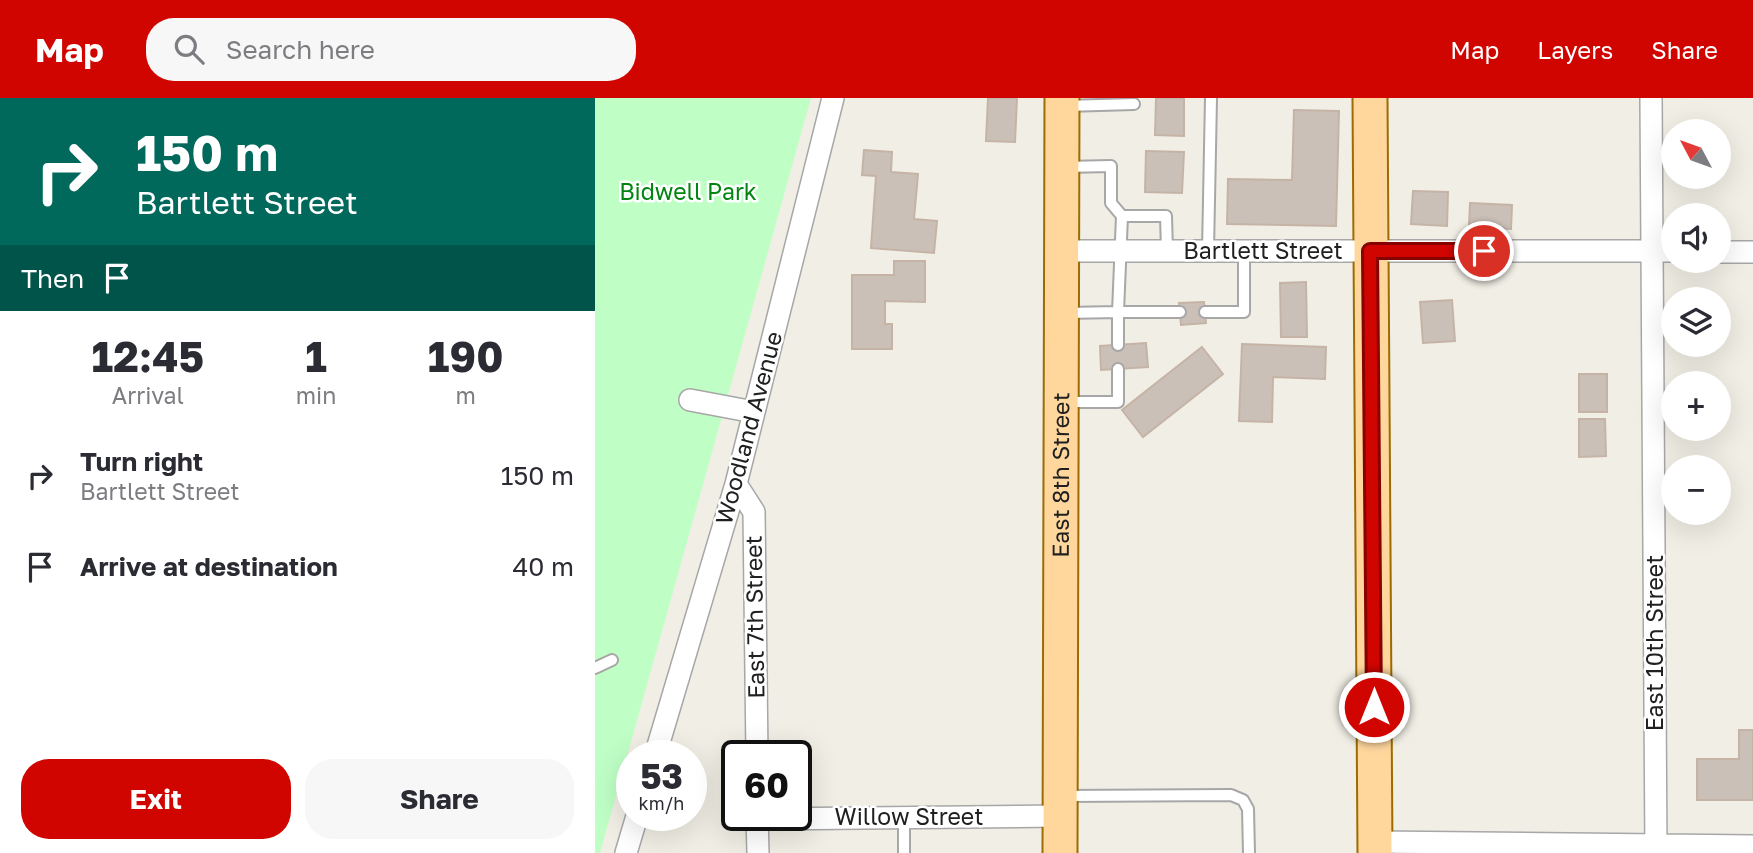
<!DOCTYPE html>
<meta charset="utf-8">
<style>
:root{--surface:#fff;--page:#f7f7f7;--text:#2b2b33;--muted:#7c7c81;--accent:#d00500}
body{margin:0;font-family:"Golos Text",sans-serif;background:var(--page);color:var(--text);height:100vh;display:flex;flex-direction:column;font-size:26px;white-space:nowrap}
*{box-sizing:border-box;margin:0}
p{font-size:23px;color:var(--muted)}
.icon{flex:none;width:38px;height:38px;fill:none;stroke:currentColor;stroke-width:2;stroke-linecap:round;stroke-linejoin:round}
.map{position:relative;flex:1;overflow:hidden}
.panel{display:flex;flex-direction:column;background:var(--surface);width:595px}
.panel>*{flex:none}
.hud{background:#00695c;color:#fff;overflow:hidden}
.needle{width:46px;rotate:311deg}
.tools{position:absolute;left:1066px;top:21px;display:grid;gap:14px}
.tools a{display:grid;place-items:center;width:70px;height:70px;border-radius:50%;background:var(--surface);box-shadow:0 7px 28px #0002;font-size:35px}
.speed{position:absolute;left:21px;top:642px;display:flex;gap:14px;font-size:35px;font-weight:700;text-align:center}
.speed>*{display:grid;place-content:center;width:91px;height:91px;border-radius:50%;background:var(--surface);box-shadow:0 7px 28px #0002;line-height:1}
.speed small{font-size:18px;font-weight:400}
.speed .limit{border:4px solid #111;border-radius:10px;background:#fff;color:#111}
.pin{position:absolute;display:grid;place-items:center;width:60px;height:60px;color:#fff;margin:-30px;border:4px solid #fff;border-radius:50%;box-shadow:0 2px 7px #0007}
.me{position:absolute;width:77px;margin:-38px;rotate:0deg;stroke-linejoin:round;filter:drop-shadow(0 0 5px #0008)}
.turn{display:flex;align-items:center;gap:24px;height:147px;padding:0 21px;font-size:32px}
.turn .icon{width:91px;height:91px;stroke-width:2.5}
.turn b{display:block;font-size:49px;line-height:60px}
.then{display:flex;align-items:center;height:66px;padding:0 21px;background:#0003;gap:14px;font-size:26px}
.eta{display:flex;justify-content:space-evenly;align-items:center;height:119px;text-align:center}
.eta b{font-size:42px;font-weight:700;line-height:49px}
.primary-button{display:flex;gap:14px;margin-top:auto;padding:14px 21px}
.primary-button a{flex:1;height:80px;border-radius:28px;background:var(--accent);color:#fff;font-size:28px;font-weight:700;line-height:80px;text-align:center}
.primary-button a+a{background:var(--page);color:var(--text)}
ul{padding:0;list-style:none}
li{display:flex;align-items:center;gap:21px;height:91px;padding:0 21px}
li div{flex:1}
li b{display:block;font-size:26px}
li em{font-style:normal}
header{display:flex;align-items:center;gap:42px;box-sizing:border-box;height:98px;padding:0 35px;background:var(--accent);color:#fff}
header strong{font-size:33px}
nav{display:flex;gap:38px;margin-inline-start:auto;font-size:24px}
.search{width:490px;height:63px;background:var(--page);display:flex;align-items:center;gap:18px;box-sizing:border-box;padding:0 24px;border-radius:28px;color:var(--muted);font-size:26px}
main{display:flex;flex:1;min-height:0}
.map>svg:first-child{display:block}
</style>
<header>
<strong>Map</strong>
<div class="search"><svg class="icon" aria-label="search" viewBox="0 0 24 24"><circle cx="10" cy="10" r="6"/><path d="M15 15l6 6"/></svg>Search here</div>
<nav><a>Map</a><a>Layers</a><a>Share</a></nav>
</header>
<main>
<section class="panel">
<div class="hud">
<div class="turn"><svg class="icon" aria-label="right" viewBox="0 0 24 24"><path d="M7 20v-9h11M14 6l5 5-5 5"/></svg><div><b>150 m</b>Bartlett Street</div></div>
<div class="then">Then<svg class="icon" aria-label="arrive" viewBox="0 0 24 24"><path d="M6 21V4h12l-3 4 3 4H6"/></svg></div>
</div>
<div class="eta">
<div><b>12:45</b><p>Arrival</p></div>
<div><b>1</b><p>min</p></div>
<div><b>190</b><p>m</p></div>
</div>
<ul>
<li><svg class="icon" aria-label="right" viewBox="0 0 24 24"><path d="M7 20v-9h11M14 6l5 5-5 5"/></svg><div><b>Turn right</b><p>Bartlett Street</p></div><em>150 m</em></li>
<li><svg class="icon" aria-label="arrive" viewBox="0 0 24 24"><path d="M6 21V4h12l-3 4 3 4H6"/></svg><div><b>Arrive at destination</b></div><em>40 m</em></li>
</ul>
<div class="primary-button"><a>Exit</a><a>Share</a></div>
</section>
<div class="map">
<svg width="1158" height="755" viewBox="0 0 1158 755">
<rect width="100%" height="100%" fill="#f1eee5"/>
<!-- park -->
<path fill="#bfffc6" d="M0,0H216L5,755H0Z"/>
<!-- building -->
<path fill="#cac0b8" stroke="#c5b4a6" stroke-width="2" d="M393,0H422L420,44L391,43Z
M561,0H589V38L560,37Z
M699,12L744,13L741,128L632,126L633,81L697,82Z
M269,52L297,54L296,74L323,76L319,121L342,123L339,155L276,150L281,78L267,77Z
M551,53L589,54L587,95L550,94Z
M818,93L853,94L852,128L816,126Z
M875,105L917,107L916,131L874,129Z
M299,163H330V204L290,203V226H297V251H257V177H299Z
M711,184L712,239H686L685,185Z
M857,202L860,243L828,245L825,204Z
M609,204L611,225L586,227L584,205Z
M551,245L553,269L506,272L505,248Z
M647,246L731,249L730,281L678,279L677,324L644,323Z
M607,249L628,276L548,339L527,312Z
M984,276H1012V314H984Z
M984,321H1010L1011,358L984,359Z
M1144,632H1158V702H1102V661H1144Z"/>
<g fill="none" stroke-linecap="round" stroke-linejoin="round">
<!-- service casing -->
<g stroke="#a7a7a7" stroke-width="14">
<path id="service" d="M470,8L539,6
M470,69L516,68V105L527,118
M613,153L616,0
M610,214H649V154
M470,215L523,214L527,118H571L572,153
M523,247V214H585
M469,304H523V271
M0,570L17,562
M468,698L636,697L648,702L653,711L654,755
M309,718V755"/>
</g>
<!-- minor casing -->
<g stroke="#a7a7a7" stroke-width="24">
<path id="minor" d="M1056,0L1061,755
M467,153H1078
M1124,154H1158
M95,302L159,314
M141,386L159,414L162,658
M60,658L141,386L238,0
M162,718L163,755
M162,721L465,718
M780,744L1158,748
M31,755L42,718"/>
</g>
<!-- primary casing -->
<g stroke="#9c6c00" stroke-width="37">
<g id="primary">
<path d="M775,0L780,755"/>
<path id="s1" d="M465,755L467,0"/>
</g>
</g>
<!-- service -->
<use href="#service" stroke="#fff" stroke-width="10"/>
<!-- minor -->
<use href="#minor" stroke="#fff" stroke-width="21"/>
<!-- primary -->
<use href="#primary" stroke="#ffd79d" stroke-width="33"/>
</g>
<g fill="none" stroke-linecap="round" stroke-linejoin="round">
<!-- route casing -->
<g stroke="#870300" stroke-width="18">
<path id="route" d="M779,609L775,153H889"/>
</g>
<!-- route -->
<use href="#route" stroke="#d00500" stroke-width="12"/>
</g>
<g text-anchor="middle" stroke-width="5" stroke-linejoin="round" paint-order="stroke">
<!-- park labels -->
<g font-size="23" fill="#028510" stroke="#fff">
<text x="93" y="102">Bidwell Park</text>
</g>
<!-- street labels -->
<g font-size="23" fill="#202020" stroke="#fff">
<text x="668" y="161">Bartlett Street</text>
<text transform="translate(154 330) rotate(-75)" y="8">Woodland Avenue</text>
<text dy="8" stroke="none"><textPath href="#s1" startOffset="378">East 8th Street</textPath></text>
<text transform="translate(160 519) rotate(-91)" y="8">East 7th Street</text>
<text transform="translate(1060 545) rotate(-90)" y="8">East 10th Street</text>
<text x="314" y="727">Willow Street</text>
</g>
</g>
</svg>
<div class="tools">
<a><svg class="needle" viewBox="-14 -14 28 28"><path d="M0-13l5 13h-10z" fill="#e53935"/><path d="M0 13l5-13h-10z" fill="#7c7c81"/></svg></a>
<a><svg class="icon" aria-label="sound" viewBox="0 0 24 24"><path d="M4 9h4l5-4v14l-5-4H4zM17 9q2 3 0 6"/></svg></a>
<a><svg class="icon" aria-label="layers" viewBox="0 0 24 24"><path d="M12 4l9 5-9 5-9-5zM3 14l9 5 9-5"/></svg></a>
<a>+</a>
<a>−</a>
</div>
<div class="speed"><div>53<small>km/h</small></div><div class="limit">60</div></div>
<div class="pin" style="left:889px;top:153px;background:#d93025"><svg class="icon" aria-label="arrive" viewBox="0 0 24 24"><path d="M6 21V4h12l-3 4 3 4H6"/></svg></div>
<svg class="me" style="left:779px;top:609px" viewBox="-20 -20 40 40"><circle r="17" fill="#d00500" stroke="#fff" stroke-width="3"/><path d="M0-11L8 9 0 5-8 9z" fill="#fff"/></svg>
</div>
</main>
